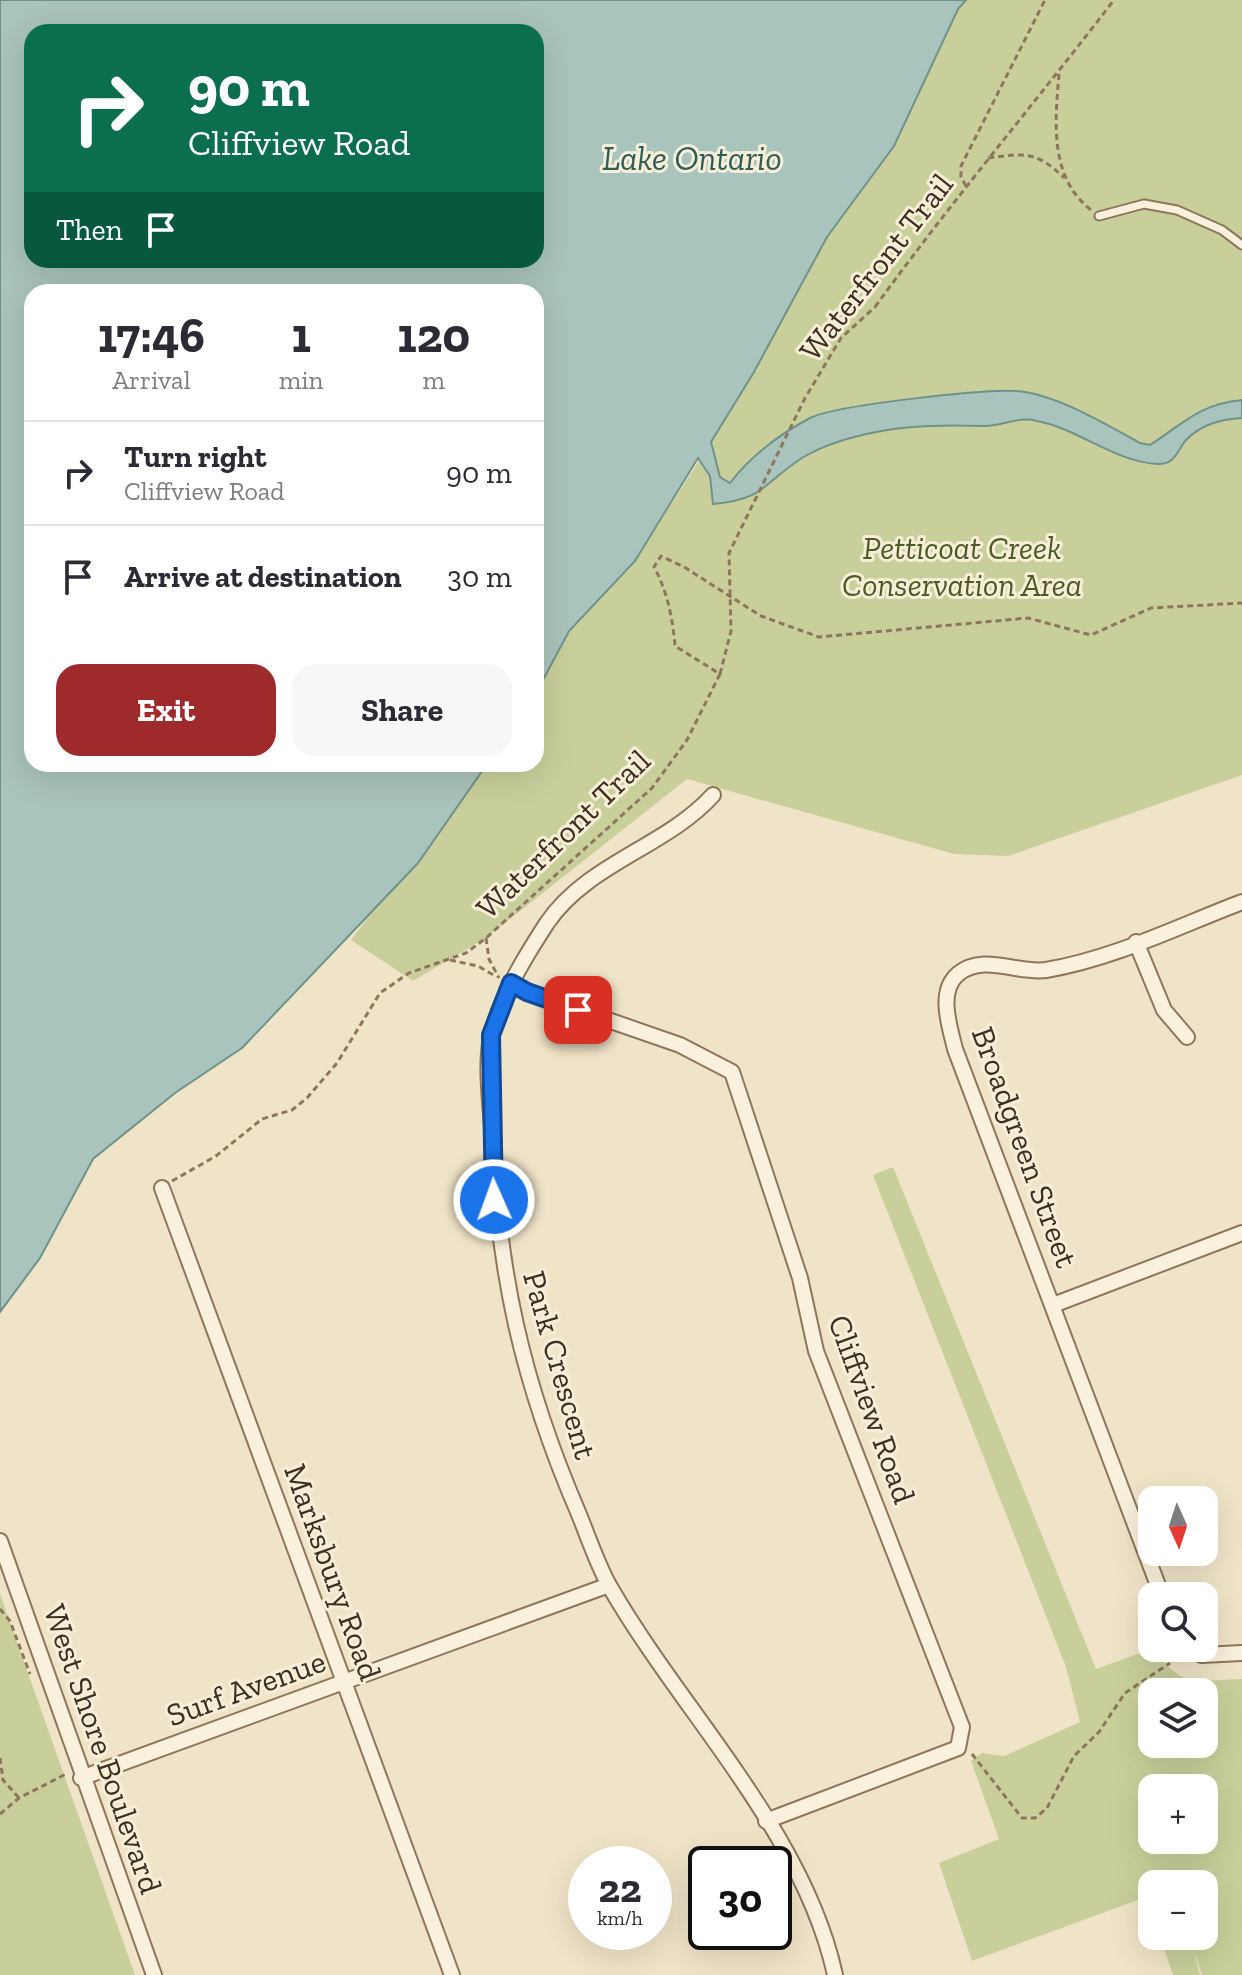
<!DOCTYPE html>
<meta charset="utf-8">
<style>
:root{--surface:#fff;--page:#f7f7f7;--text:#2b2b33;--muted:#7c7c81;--line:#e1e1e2;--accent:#9e2a2b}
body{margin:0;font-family:"Zilla Slab",serif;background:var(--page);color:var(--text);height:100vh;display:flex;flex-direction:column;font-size:30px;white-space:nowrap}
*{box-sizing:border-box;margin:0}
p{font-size:26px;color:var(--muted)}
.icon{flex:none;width:44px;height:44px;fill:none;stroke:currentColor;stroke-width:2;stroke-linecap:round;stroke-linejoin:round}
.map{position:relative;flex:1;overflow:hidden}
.sheet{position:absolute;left:24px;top:284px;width:520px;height:488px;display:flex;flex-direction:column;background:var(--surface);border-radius:24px;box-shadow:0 8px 32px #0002}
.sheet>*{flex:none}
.banner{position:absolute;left:24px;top:24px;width:520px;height:244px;border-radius:24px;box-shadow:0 8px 32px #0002;background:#0b6e4f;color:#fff;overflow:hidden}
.needle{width:52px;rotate:177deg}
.controls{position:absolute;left:1138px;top:1486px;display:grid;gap:16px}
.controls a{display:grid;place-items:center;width:80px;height:80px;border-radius:16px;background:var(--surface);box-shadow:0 8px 32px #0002;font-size:40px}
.speed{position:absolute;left:568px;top:1846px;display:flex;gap:16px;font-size:40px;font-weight:700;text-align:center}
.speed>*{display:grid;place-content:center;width:104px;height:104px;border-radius:50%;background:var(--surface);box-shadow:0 8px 32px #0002;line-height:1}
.speed small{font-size:20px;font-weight:400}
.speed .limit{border:4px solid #111;border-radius:12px;background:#fff;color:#111}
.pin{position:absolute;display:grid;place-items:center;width:68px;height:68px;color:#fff;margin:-34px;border-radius:16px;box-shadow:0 4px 12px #0006}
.me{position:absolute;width:88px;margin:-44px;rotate:358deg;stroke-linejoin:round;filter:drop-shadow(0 0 6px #0008)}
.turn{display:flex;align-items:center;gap:28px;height:168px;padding:0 32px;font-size:36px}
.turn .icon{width:104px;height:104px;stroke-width:2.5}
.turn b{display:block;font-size:56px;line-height:68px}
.then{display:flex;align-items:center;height:76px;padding:0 32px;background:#0003;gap:16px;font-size:30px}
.eta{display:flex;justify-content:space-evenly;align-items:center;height:136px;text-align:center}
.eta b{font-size:48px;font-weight:700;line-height:56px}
.cta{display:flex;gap:16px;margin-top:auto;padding:16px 32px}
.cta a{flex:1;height:92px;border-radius:24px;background:var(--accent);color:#fff;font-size:32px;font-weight:700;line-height:92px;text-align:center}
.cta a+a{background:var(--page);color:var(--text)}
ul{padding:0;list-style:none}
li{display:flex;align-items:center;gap:24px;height:104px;padding:0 32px;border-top:2px solid var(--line)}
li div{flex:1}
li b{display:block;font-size:30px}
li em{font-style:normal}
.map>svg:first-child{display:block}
</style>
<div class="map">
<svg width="1242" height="1975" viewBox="0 0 1242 1975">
<rect width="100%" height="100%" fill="#f0e4c8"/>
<!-- green -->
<path fill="#c9cf9b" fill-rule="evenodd" d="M966,0H1242V775L1008,856L954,854L687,779L486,938L413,981L351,940L483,764H536V693L569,631L635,561L711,442L754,372L827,237L894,146L958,9Z
M893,1167L1096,1669L1154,1648C1181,1690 1197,1680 1242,1679V1975H1202L1193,1949L1200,1975H1173L1160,1936H1204V1884H1152V1913L1146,1897L972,1961L939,1863L999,1839L971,1761L982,1753L1004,1756L1080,1722L1066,1667L873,1175ZM1204,1692V1744H1152V1692ZM1204,1788V1840H1152V1788Z
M0,1594L135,1975H0Z"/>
<!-- water -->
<path fill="#a9c4bc" stroke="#6f938a" stroke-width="2" fill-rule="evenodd" d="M0,0H966L958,9L894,146L827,237L754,372L711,442L720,477L730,483C750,457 780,434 810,418C836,405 984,389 1016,391C1054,393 1107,425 1140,443L1150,445C1184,423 1200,404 1242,400V418C1222,419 1201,425 1187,439C1176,451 1176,465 1157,464C1113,461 1079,429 1037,421C1017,416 1003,426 984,426C947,425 913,425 876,432C851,437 823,445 802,458C763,483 766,499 713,504L710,476L698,458L635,561L569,631L536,693V292H32V764H487L418,863L242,1048L175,1093L93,1159L40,1258L0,1312ZM32,32H536V260H32Z"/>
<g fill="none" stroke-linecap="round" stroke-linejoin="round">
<!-- service casing -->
<g stroke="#8d765c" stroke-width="11">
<path id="service" d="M1099,216L1144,204L1177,210L1222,230L1242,245"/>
</g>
<!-- minor casing -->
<g stroke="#8d765c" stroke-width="18">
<path id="minor" d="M713,795C666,847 588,863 547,923C525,957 502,994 492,1033C485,1061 490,1099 492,1128C497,1269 522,1382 578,1512C588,1536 597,1564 610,1587C682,1712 804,1832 835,1975
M1136,942L1164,1010L1187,1037
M511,983L527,992L680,1045L732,1072L800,1278L816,1351L962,1727L958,1748L766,1821
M162,1188L452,1975
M1053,1305L1242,1233
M0,1541L154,1975
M1162,1596L955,1049C950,1027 937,992 958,974C984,953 1016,974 1046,970C1113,959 1179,926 1242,902
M1183,1648L1202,1655L1242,1653
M81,1778L609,1585"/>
</g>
<!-- path -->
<path stroke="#8d765c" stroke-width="3" stroke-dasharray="6 4" stroke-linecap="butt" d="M1059,74C1055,122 1049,177 1091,210
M988,158C1025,153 1037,151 1064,178
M966,186L961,177V166L1045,0
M875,307C951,202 1035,103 1114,0
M486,938L489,959L499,978
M450,960L478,966L495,976
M172,1181L216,1156L262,1119L292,1110L307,1098L337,1063L380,993L409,973L466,953L486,938L652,788L687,740L720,674L675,646C673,620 667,590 654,567L661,556L684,567L761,616L819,637L1028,618L1091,635L1151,608L1242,603
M0,1609L10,1621L30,1674
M972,1754L1022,1818H1035L1047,1808L1074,1756L1099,1732L1125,1693L1170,1663
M0,1758L3,1780L19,1798
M0,1814L19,1798L68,1773"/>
<!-- service -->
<use href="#service" stroke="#faf1dc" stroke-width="7"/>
<!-- minor -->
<use href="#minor" stroke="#faf1dc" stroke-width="14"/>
<!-- path-bridge -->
<path stroke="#8d765c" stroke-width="3" stroke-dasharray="6 4" stroke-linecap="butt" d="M720,674L731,631L729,553L805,398L841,338L875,307"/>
</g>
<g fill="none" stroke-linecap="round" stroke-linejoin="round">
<!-- route casing -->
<g stroke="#114b97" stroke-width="20">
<path id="route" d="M494,1200L491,1035L511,983L527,992L578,1010"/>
</g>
<!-- route -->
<use href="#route" stroke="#1a73e8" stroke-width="14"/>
</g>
<g text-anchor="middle" stroke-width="6" stroke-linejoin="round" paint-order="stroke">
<!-- street labels -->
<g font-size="32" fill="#3d2e20" stroke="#f7eed8">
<text transform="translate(876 267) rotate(-52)" y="11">Waterfront Trail</text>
<text transform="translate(563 834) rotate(-44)" y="11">Waterfront Trail</text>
<text transform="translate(1025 1147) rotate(70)" y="11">Broadgreen Street</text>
<text transform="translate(560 1365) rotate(74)" y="11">Park Crescent</text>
<text transform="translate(872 1409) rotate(70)" y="11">Cliffview Road</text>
<text transform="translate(333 1572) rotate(70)" y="11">Marksbury Road</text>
<text transform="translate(246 1688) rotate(-20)" y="11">Surf Avenue</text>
<text transform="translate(103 1749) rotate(71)" y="11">West Shore Boulevard</text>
</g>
<!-- park labels -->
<g font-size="32" font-style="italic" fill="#4d5a26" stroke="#f7eed8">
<text x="962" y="559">Petticoat Creek<tspan x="962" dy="37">Conservation Area</tspan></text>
</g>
<!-- water labels -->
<g font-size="34" font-style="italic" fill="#2f5d5a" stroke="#f7eed8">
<text x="692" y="170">Lake Ontario</text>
</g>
</g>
</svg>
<div class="controls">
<a><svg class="needle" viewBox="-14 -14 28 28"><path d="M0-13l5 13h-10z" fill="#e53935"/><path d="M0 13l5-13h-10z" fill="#7c7c81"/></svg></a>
<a><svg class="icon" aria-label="search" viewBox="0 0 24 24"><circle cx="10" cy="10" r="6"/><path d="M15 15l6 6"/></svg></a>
<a><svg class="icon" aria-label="layers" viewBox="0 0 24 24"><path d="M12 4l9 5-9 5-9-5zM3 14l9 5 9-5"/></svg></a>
<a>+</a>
<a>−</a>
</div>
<div class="speed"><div>22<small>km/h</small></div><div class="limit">30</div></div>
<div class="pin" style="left:578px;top:1010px;background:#d93025"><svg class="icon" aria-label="arrive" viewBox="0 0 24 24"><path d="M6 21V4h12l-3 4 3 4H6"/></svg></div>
<svg class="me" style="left:494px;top:1200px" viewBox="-20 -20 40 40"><circle r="17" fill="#1a73e8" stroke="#fff" stroke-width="3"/><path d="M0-11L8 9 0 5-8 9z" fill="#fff"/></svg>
<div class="banner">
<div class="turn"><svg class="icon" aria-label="right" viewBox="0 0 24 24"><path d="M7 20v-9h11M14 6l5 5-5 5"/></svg><div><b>90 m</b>Cliffview Road</div></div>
<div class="then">Then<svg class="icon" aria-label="arrive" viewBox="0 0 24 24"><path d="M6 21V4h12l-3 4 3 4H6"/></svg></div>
</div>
<section class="sheet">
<div class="eta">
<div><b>17:46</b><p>Arrival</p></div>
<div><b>1</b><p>min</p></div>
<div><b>120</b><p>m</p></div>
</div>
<ul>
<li><svg class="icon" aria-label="right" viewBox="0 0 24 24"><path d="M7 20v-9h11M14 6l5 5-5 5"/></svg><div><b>Turn right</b><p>Cliffview Road</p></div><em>90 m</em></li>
<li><svg class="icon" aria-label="arrive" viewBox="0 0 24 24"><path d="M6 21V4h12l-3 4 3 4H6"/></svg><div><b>Arrive at destination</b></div><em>30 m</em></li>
</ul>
<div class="cta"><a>Exit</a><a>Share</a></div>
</section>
</div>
